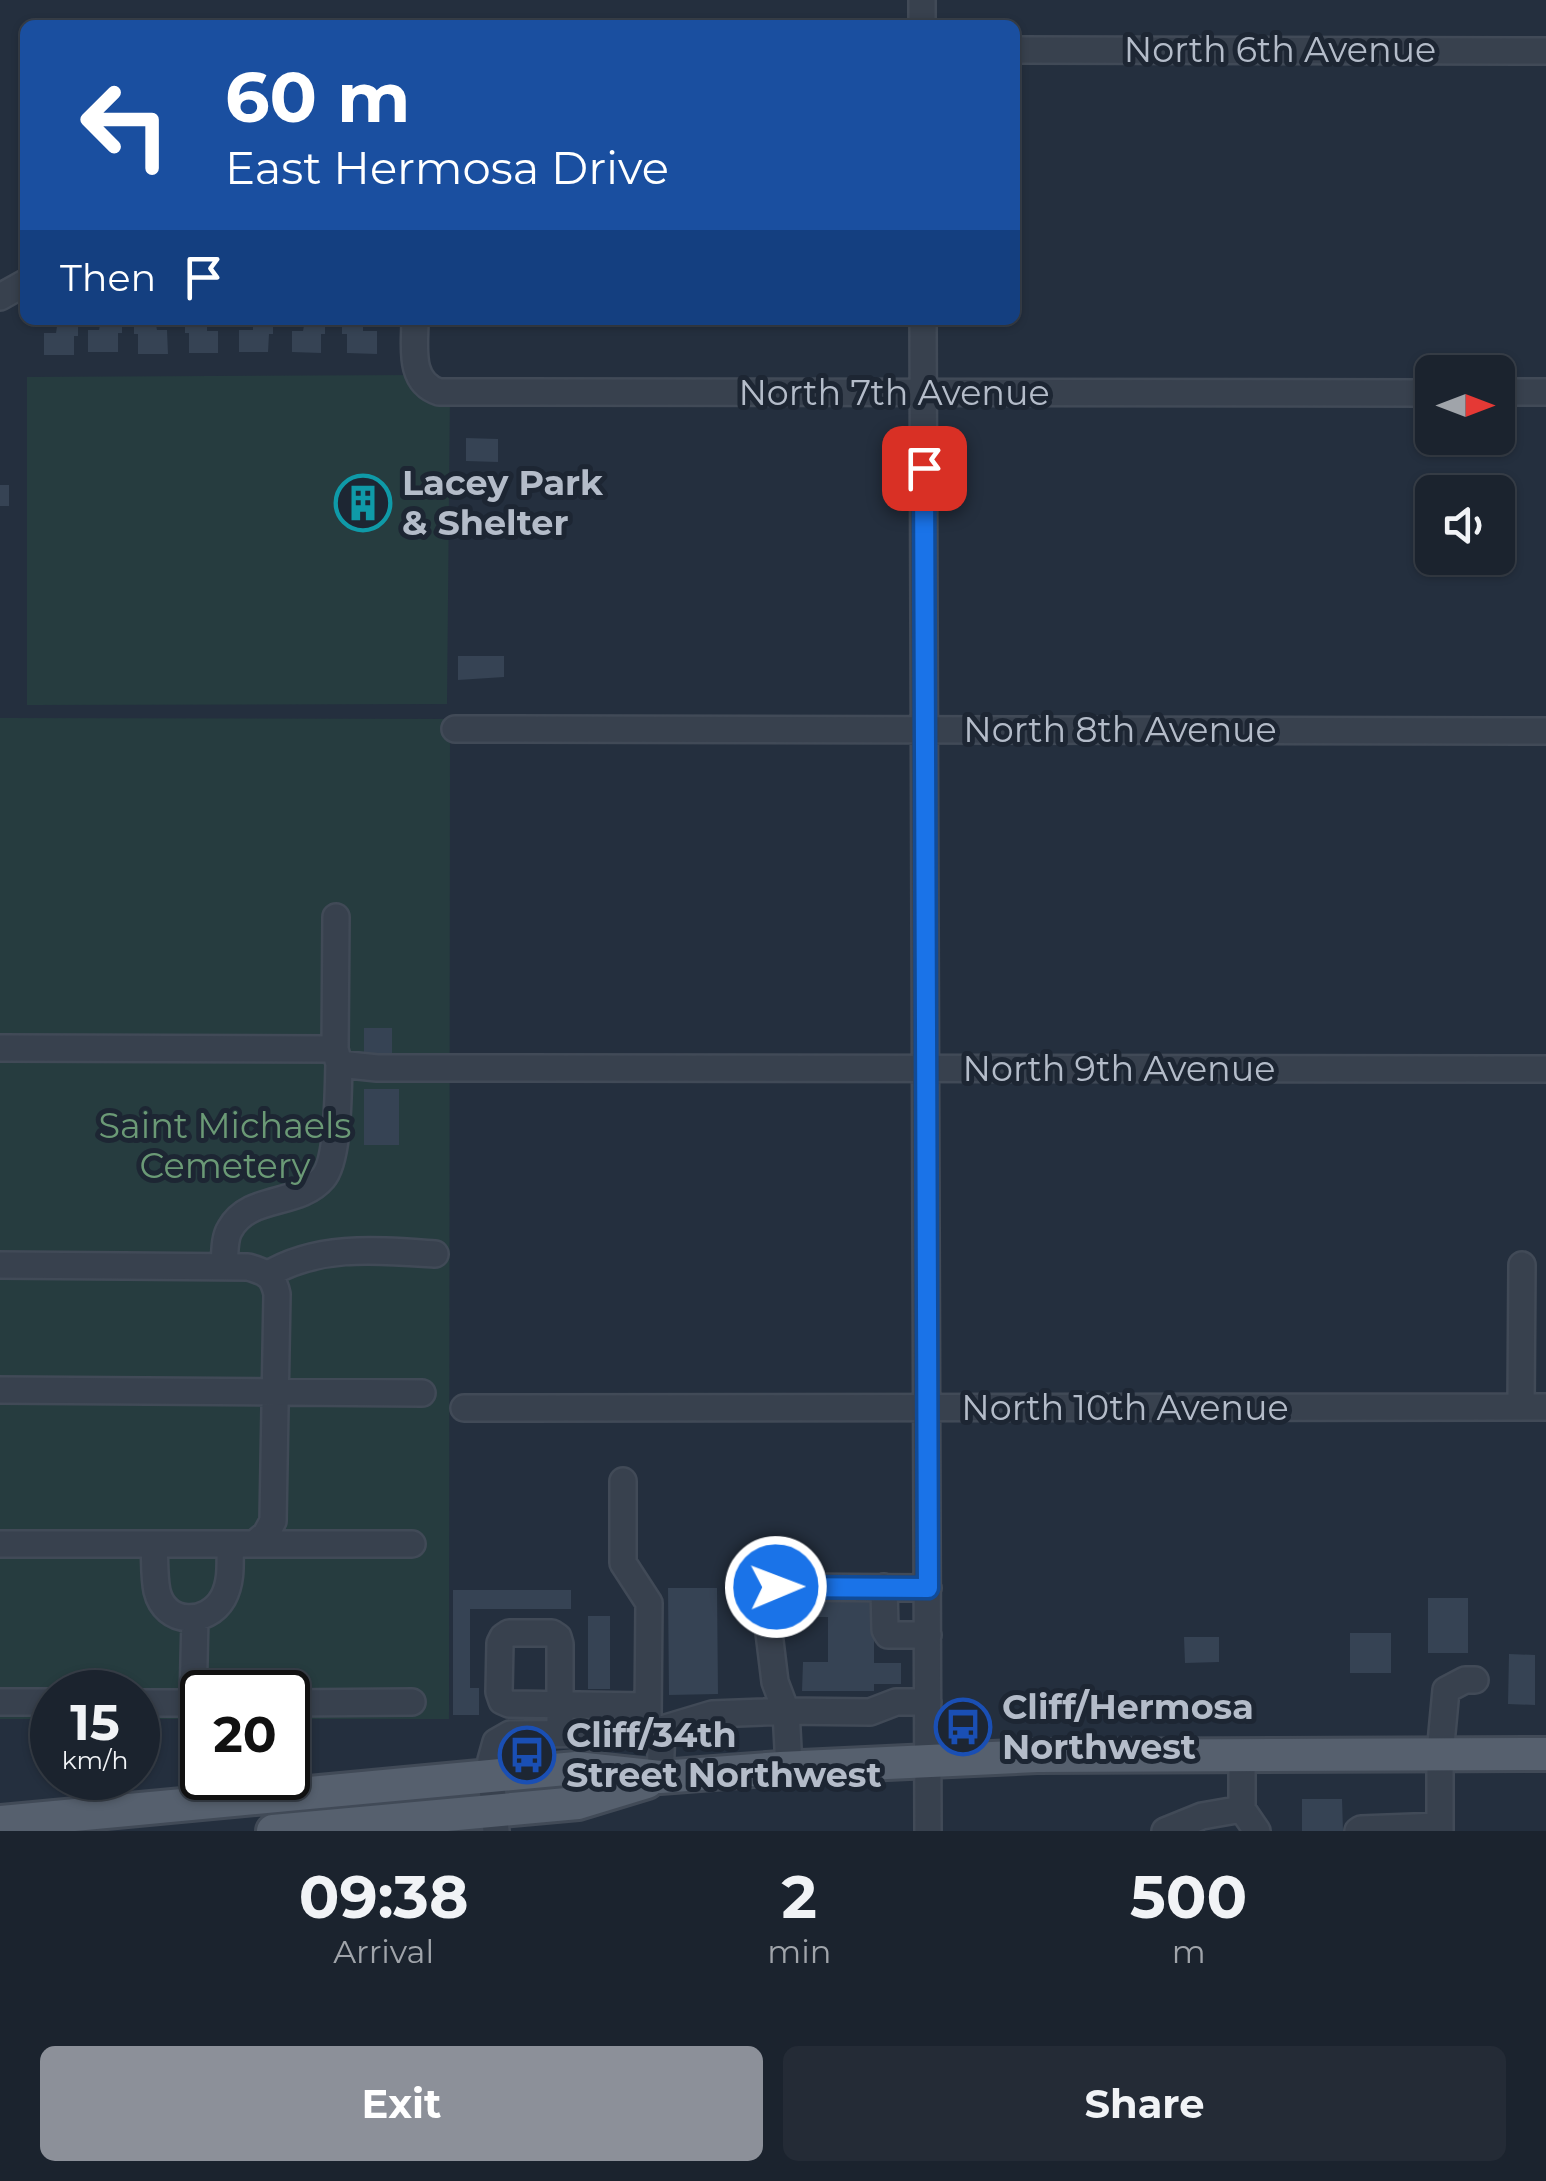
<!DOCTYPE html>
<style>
:root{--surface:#1b232e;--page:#242b36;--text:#f1f3f6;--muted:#a0a4aa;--line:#39404a;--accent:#8c9099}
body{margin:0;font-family:Montserrat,sans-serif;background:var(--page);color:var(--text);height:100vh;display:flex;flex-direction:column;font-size:38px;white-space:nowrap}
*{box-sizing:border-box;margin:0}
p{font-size:32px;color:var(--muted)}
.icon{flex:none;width:55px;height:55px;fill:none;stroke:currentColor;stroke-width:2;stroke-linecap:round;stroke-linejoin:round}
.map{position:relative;height:1831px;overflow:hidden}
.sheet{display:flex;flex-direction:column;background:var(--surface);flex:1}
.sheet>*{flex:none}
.top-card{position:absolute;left:20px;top:20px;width:1000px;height:305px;border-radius:15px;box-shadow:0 2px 8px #0004,0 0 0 2px var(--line);background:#1a4fa0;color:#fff;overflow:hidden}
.needle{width:65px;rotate:90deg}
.tools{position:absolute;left:1415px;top:355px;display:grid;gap:20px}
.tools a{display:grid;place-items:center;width:100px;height:100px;border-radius:15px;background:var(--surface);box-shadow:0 2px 8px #0004,0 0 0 2px var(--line);font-size:50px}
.speed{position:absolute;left:30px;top:1670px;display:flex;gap:20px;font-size:50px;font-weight:700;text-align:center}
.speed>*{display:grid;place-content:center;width:130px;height:130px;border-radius:50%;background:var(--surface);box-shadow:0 2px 8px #0004,0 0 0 2px var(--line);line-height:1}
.speed small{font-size:25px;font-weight:400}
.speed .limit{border:5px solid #111;border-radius:15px;background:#fff;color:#111}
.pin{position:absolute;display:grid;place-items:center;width:85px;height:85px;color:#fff;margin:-42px;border-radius:20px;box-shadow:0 5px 15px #0006}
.me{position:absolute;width:110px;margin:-55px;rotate:89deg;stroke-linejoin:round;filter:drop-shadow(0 0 8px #0008)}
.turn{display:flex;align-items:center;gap:35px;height:210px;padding:0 40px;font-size:45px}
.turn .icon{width:130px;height:130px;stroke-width:2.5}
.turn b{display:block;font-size:70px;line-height:85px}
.then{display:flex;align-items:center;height:95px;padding:0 40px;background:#0003;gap:20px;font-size:38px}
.eta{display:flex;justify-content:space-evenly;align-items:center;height:170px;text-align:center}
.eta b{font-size:60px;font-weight:700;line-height:70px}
.action{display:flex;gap:20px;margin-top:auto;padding:20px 40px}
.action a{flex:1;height:115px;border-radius:15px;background:var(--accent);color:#fff;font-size:40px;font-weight:700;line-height:115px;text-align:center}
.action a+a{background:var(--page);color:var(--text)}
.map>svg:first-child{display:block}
</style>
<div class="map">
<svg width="1546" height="1831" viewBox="0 0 1546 1831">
<rect width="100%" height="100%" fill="#242f3e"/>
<!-- green -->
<path fill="#263c3f" d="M418,375L450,392L447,704L27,705V377Z
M0,718L450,719L449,1719H288V1692H202V1719H138V1692H52V1719H0Z"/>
<!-- building -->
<path fill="#364354" d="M25,192V215H20V193Z
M58,320H78V336H74V355H44V333H56Z
M101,320H122V333H118V352H88V330H99Z
M134,320H155L157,330H167L168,354H138V334H134Z
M185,320H207V331H218V353H189V333H185Z
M253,320H273V334H269L268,352H239V330H253Z
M305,320H325V334H321V353L292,352V331H303Z
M342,320H363V331H377V354L347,353V334H342Z
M466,438L498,439V462L466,461Z
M0,485H9V506H0Z
M354,487H372V520L353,519Z
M458,656H504V677L458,680Z
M364,1028H392V1056H364Z
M364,1089H399V1145H364Z
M668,1588H717L718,1694L669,1695Z
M453,1590H571V1609H470V1688H479V1715H453Z
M812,1597H874V1663H901V1684H874V1691H802L803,1662H828V1617H812Z
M1428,1598H1468V1653H1428Z
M588,1616H610V1689H588Z
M1350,1633H1391V1673H1350Z
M1184,1637H1219V1662L1185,1663Z
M1509,1654L1535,1655V1705L1508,1704Z
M1302,1799H1342L1343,1831H1302Z"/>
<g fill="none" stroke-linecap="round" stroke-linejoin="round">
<!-- minor casing -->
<g stroke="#414a57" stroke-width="30">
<path id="minor" d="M922,0V25
M1015,50L1546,51
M0,297L25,283
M415,320C415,346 408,382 439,392L1432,393
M923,320L928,1831
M1498,392H1546
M455,729L1546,731
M0,1048L335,1049L339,1064C338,1090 339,1160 323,1178C299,1207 249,1194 230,1229C224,1238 225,1255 224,1267
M335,1049L336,917
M339,1064L377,1068H451L1546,1069
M0,1265L248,1267C266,1272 273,1275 277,1294L273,1521L266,1534L254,1544
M267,1275C318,1244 378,1250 435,1254
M0,1390L422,1393
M1521,1407L1522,1265
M464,1408L1546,1407
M623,1481V1563L649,1603L648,1718
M0,1544H412
M154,1544C155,1559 154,1577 157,1591C165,1625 207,1626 223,1598C232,1582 230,1562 230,1544
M884,1587L885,1630L888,1635H928
M0,1702H52
M138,1703H202
M193,1703L195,1618
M288,1703L412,1702
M662,1729L712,1714L786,1711L775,1682L765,1600L769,1592L776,1587L928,1588
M560,1733V1644L558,1637L552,1633H509L503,1637L500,1643L499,1692L502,1701L509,1704L648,1706
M1242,1755V1809L1257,1831
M789,1767L786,1711L870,1712L896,1702H928
M496,1831L491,1775V1760L496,1742L510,1734L648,1733L662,1729L660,1777
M1165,1831L1202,1816L1242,1809
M1358,1831L1361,1829L1440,1826
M1440,1831V1754L1446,1690L1465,1680H1475"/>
</g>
<!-- major casing -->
<g stroke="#414a57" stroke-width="38">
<path id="major" d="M0,1822L576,1768L660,1777L781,1768L1037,1756L1546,1754
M273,1831L578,1803L647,1782"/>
</g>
<!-- minor -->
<use href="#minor" stroke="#38414e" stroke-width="25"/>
<!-- major -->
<use href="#major" stroke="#56606e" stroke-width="32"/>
</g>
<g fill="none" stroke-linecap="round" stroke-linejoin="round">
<!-- route casing -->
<g stroke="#114b97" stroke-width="25">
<path id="route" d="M776,1587L928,1588L924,468"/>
</g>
<!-- route -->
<use href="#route" stroke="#1a73e8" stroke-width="18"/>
</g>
<!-- icons -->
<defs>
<g id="building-ring" transform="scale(2.875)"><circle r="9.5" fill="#1d2633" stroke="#0f9aa8" stroke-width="1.5"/><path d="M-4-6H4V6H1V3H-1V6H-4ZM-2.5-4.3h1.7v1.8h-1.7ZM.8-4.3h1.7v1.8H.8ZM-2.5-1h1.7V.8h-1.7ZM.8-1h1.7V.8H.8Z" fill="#0f9aa8"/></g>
<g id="bus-ring" transform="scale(2.875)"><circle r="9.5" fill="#1d2633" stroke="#1a4fb4" stroke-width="1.5"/><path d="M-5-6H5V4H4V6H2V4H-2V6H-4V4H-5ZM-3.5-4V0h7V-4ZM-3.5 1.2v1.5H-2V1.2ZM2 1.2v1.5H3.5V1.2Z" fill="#1a4fb4"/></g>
</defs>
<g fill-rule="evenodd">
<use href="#building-ring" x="363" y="503"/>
<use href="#bus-ring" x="963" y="1727"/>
<use href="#bus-ring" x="527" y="1755"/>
</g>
<g text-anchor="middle" stroke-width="10" stroke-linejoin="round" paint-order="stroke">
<!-- street labels -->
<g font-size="35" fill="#b4bcc9" stroke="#1d2633">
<text x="1280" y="62">North 6th Avenue</text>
<text x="894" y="405">North 7th Avenue</text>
<text x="1120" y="742">North 8th Avenue</text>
<text x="1119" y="1081">North 9th Avenue</text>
<text x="1125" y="1420">North 10th Avenue</text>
</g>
<!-- poi labels -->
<g font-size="35" font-weight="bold" fill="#b4bcc9" stroke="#1d2633" text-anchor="start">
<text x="402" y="495">Lacey Park<tspan x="402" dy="40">&amp; Shelter</tspan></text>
<text x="1002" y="1719">Cliff/Hermosa<tspan x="1002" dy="40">Northwest</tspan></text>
<text x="566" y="1747">Cliff/34th<tspan x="566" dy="40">Street Northwest</tspan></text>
</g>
<!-- park labels -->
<g font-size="35" fill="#6b9a76" stroke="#1d2633">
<text x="225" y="1138">Saint Michaels<tspan x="225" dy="40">Cemetery</tspan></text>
</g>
</g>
</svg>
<div class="tools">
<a><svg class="needle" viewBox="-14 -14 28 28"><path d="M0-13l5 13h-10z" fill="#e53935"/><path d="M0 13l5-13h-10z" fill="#a0a4aa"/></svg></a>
<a><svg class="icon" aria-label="sound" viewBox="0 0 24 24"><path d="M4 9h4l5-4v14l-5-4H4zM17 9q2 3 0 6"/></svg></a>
</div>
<div class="speed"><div>15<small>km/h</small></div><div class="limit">20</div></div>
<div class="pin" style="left:924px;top:468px;background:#d93025"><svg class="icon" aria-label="arrive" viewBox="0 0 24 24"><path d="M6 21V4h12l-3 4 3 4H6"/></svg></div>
<svg class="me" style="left:776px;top:1587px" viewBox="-20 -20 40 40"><circle r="17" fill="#1a73e8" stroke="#fff" stroke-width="3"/><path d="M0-11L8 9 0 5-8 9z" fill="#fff"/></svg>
<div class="top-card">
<div class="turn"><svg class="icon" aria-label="left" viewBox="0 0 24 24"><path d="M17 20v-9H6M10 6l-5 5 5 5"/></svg><div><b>60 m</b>East Hermosa Drive</div></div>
<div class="then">Then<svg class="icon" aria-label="arrive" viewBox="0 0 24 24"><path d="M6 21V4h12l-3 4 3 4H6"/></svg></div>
</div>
</div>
<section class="sheet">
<div class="eta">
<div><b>09:38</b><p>Arrival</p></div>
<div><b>2</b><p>min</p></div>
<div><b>500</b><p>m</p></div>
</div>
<div class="action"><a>Exit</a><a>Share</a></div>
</section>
